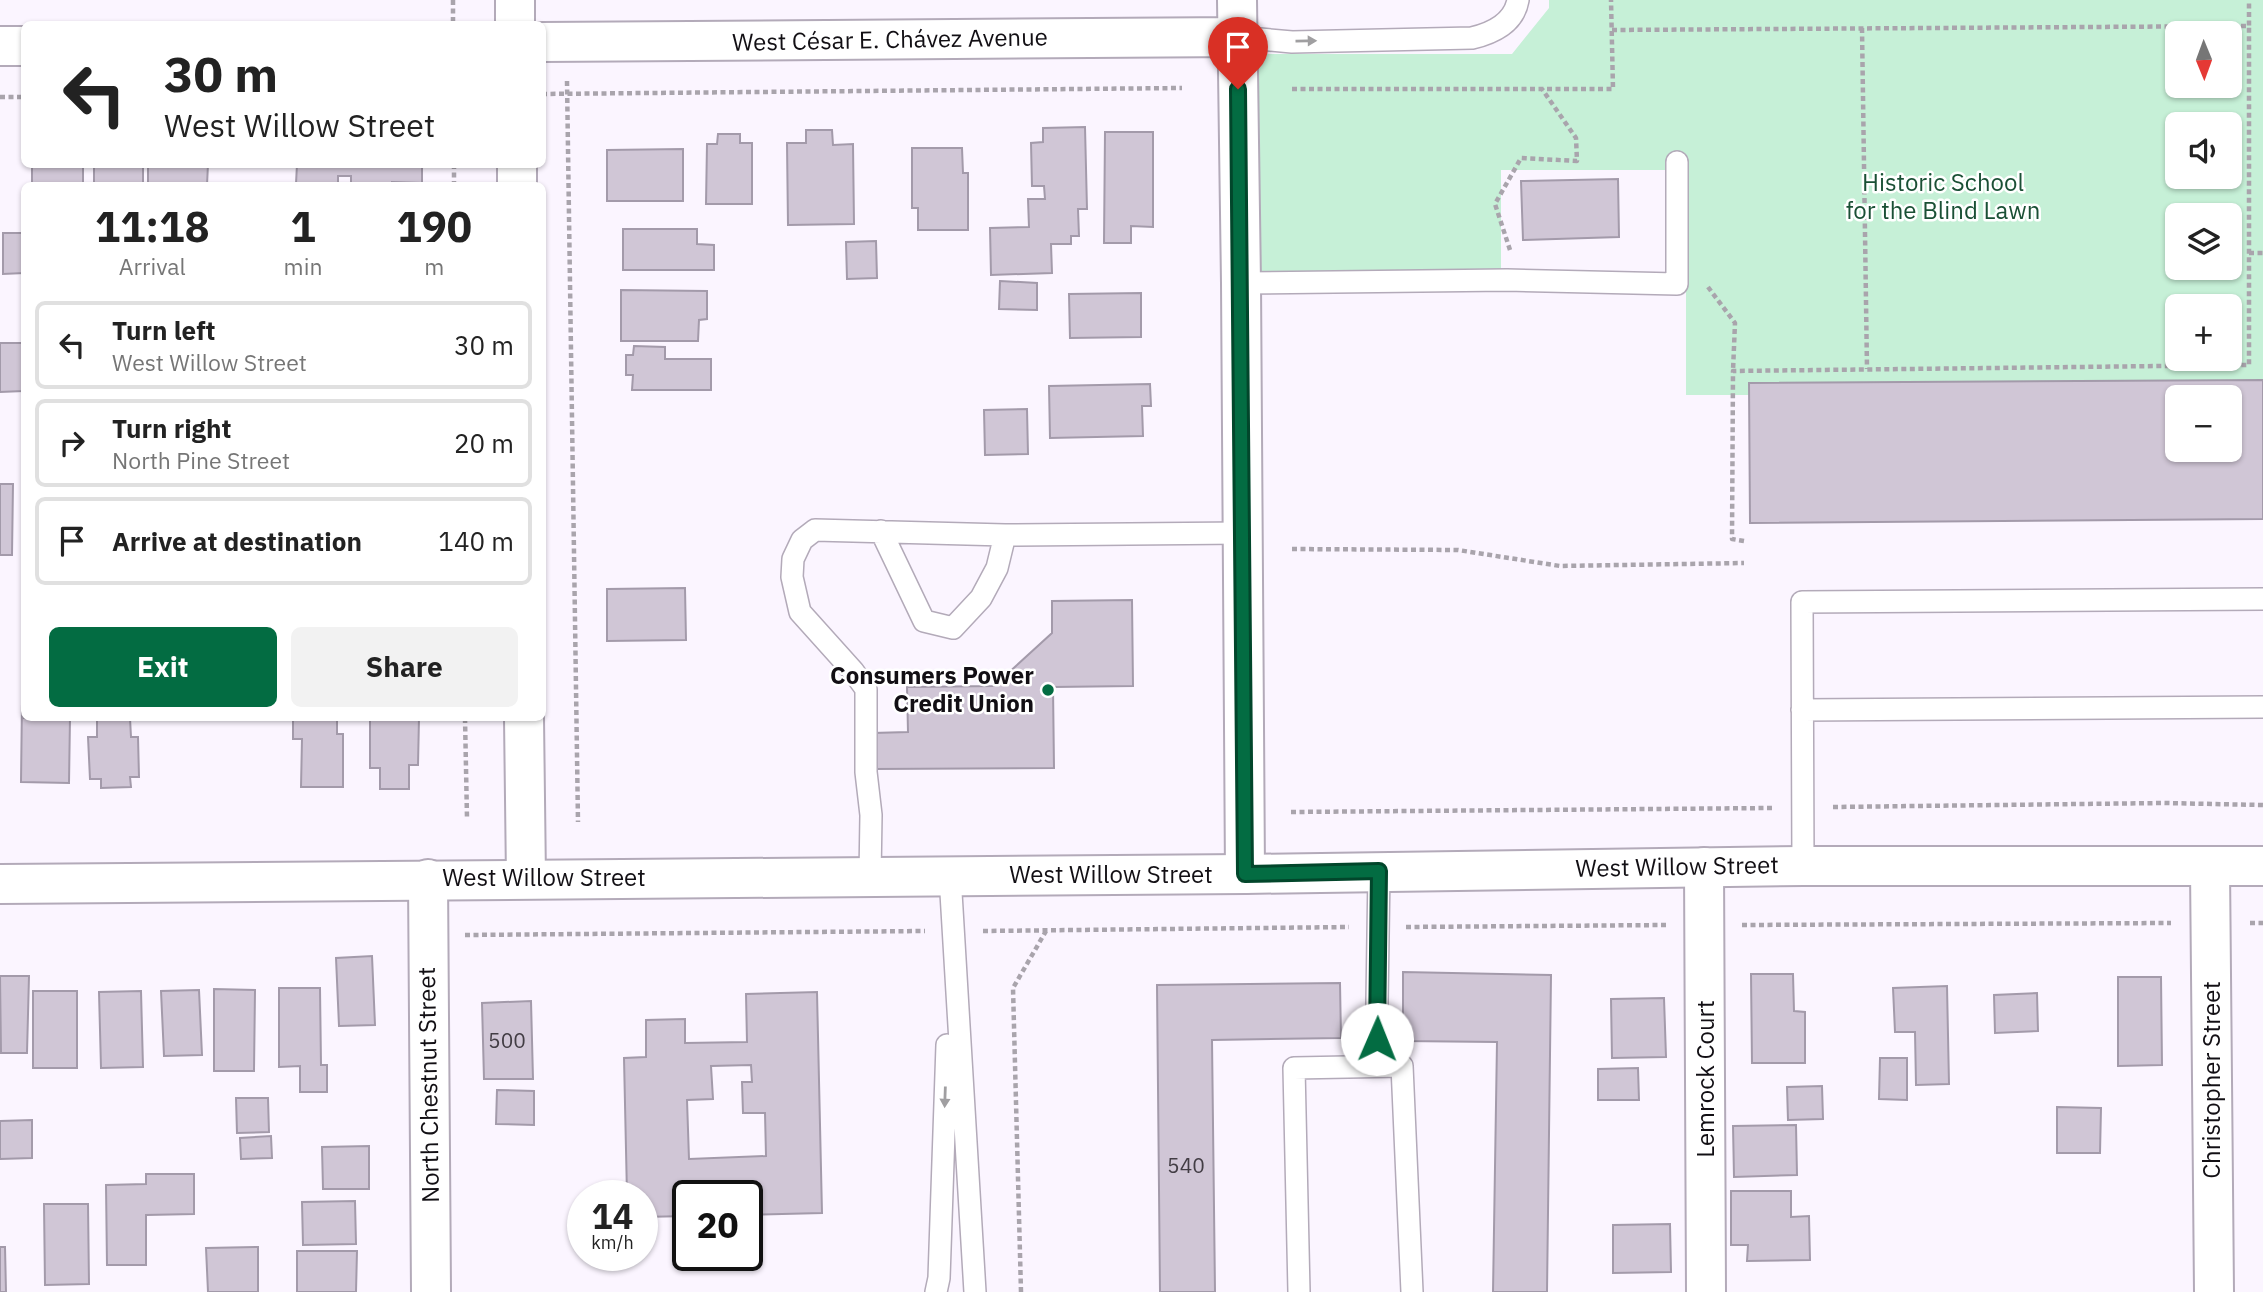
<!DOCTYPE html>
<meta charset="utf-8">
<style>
:root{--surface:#fff;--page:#f2f2f2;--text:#222;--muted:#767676;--line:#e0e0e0;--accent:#036c42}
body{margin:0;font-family:"IBM Plex Sans",sans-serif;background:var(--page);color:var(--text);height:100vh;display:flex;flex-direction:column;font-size:26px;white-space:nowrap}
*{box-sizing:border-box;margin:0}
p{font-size:23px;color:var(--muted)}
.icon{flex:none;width:38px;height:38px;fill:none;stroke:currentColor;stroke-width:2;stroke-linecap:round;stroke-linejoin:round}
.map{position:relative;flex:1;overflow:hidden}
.side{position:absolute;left:21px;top:182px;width:525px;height:539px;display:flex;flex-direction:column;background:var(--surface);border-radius:10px;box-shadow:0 2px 5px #0004}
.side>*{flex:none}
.hud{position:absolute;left:21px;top:21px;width:525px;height:147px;border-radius:10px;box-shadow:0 2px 5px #0004;background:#fff;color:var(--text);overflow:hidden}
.needle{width:46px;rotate:179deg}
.tools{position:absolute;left:2165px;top:21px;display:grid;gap:14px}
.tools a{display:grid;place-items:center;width:77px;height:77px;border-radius:10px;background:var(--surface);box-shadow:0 2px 5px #0004;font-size:35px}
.speed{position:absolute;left:567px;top:1180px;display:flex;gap:14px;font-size:35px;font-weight:700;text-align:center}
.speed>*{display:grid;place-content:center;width:91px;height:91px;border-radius:50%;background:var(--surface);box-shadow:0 2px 5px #0004;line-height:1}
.speed small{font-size:18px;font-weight:400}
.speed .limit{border:4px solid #111;border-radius:10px;background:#fff;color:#111}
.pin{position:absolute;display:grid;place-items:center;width:60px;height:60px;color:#fff;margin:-72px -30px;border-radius:50% 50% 50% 0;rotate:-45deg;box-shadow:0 0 7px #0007}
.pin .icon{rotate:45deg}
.me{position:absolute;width:77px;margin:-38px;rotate:1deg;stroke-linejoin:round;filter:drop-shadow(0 0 5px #0008)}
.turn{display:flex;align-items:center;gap:24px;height:147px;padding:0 28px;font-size:32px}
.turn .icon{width:91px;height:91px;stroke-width:2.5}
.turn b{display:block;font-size:49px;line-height:60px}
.eta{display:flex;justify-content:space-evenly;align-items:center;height:119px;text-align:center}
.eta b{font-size:42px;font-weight:800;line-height:49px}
.cta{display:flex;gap:14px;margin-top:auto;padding:14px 28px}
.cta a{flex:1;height:80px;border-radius:10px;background:var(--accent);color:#fff;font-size:28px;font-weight:800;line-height:80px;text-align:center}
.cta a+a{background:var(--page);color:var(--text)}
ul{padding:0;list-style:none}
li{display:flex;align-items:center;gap:21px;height:88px;margin:0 14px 10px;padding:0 14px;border:4px solid var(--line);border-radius:10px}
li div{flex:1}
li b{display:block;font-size:26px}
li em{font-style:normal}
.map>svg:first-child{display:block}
</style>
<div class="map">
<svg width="2263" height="1292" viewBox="0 0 2263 1292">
<rect width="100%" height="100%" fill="#fbf5ff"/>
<!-- green -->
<path fill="#c6f0d7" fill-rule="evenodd" d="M1549,0H2263V395H1686V170H1501V275H1250V54H1512L1549,8ZM2177,33H2230V86H2177ZM2177,124H2230V177H2177ZM2177,215H2230V268H2177ZM2177,306H2230V359H2177Z"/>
<!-- building -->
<path fill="#d0c6d6" stroke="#a39aaa" stroke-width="2" fill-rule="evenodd" d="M1085,127L1087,209H1078L1079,236H1071V244H1051L1052,273L991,275L990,228L1029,227L1028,199H1045L1044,186H1032L1031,143L1043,142V128Z
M806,130H832L833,145L853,144L854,224L788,225L787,143H806Z
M1105,132H1153V227L1131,226V243H1104Z
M718,134H740V143H752V204H706L707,144H717Z
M912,148H962L963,173H968V230H918V208H912Z
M683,149V201H607V150Z
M32,164H83V186H32Z
M94,164H143V186H94Z
M148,164H208L207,185L148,186Z
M297,164H422V183L392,182V186H351V176H338V185L296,184Z
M1618,179L1619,237L1523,240L1521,181Z
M623,229H697V244L714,245V270H623Z
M3,233H24V273L3,274Z
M876,241L877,278L847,279L846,242Z
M1000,281L1037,283V310L999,309Z
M621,290L707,291V319L699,320L698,341H621Z
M1141,293V337L1070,338L1069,294Z
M0,343H23V391L0,392Z
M634,346L665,347V359H711V390H632L633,375H626V355H633Z
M2263,380V519L1750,523L1749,383ZM2177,397H2230V450H2177Z
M1150,384L1151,406H1142L1143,436L1050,438L1049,386Z
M1027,409L1028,454L985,455L984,410Z
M0,484H13L12,555H0Z
M685,588L686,640L607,641V589Z
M1132,600L1133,686L1053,687L1054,768L873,769V733L908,732L907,687L994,686L1052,633V601Z
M22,702H24V718H70L69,783L21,782Z
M97,718H130L131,737H138L139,777H130L131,787L101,788V779H90L88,737H97Z
M293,718H337V734H343V787H301L302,739H293Z
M370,718H419L418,765H409V789H380V768H370Z
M372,956L375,1025L339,1026L336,958Z
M1403,972L1551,975L1547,1292H1493L1497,1042L1403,1041Z
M1751,974H1793L1794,1011L1805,1012V1063H1752Z
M0,976H29L27,1053H1Z
M2118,977H2161L2162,1065L2118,1066Z
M1340,983L1341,1038L1212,1040L1215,1292H1160L1157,985Z
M1947,986L1949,1084L1916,1085L1915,1032H1895L1893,988Z
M279,988H320L321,1065H327V1092H300V1066L279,1067Z
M214,989L255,990L254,1071H214Z
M199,990L202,1055L164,1056L161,991Z
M33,991H77V1068H33Z
M141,991L143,1067L101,1068L99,992Z
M817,992L822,1213L747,1215V1195H688V1216L642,1217V1195H627L624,1058L646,1057V1020L685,1019V1043L747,1042L746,994ZM751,1065L752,1082H742L743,1113H765L766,1156L689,1159L687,1100L713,1099L711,1066Z
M2037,993L2038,1031L1995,1033L1994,995Z
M1664,998L1666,1057L1612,1058L1611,999Z
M531,1001L533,1079H484L482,1003Z
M1880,1058H1907V1100L1879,1099Z
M1638,1068L1639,1100H1598V1069Z
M1822,1086L1823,1119L1788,1120L1787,1087Z
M497,1090L534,1091V1125L496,1124Z
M236,1098H268L269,1132L237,1133Z
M2057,1107L2101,1108L2100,1153H2057Z
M32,1120V1158L0,1159V1121Z
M1796,1125L1797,1175L1734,1177L1733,1126Z
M271,1136L272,1158L241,1159L240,1138Z
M369,1146V1189H323L322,1147Z
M146,1174H194V1214L146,1215V1265H107L106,1185L146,1184Z
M1731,1191H1791V1217L1809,1216L1810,1260L1747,1261L1748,1245H1731Z
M355,1201L356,1244L303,1245L302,1202Z
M44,1204H88L89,1284L45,1285Z
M1670,1224L1671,1272L1613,1273V1225Z
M0,1247H5L6,1292H0Z
M258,1247V1292H208L206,1248Z
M297,1251H357L356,1292H297Z"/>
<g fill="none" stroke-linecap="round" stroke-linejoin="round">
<!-- service casing -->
<g stroke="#b3aab9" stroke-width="24">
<path id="service" d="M1238,37L1292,42L1472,38C1493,33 1514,23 1518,0
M1241,283L1507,280L1677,284V162
M881,531L924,621L953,628L981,598L997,568L1005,535
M1802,710L2263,707
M1803,866L1802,602L2263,599
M870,876L871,815L866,772V689L853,671L800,612L792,577L793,559L802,540L815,530L1005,535L1243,533
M950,876L975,1292
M1376,1066L1379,871
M936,1292L939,1278L947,1045
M1299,1292L1294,1068L1402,1066L1412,1292"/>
</g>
<!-- minor casing -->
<g stroke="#b3aab9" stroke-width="42">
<path id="minor" d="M1237,0L1241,283L1245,874
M515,24V0
M542,42L1238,37
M0,46H24
M517,164V186
M524,718L526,879
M1704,867L1706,1292
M2210,868L2214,1292
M428,879L431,1292"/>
</g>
<!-- tertiary casing -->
<g stroke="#b3aab9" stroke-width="42">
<path id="tertiary" d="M0,884L1245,874L1803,866H2263"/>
</g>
<!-- path -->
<path stroke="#a9a4ac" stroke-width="4.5" stroke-dasharray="5 3.5" stroke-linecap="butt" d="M453,0V24
M1862,28L1867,369
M1612,30L2249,26V0
M567,81L578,822
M1292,89H1613L1611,0
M542,94L1182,88
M0,97H24
M454,164V186
M1510,250L1495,204L1521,158L1577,161L1576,138L1542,89
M2249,253H2263
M1708,287L1735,323L1733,371
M1744,541L1732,539L1733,371L2249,365V26
M1292,549L1458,550L1560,566L1744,563
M465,718L467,818
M1833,807L2164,803L2263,805
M1291,812L1772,808
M2250,923H2263
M1742,925L2171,923
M1406,927L1667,925
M983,931L1349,927
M465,935L925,931
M1021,1292L1013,988L1046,931"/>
<!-- service -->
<use href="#service" stroke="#fff" stroke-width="21"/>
<!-- minor -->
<use href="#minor" stroke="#fff" stroke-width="38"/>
<!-- tertiary -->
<use href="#tertiary" stroke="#fff" stroke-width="38"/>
</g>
<!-- one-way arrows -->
<defs><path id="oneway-solid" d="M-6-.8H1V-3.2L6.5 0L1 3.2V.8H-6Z" transform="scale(1.75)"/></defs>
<g fill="#a09fa1">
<use href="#oneway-solid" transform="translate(1306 41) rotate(-1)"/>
<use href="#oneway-solid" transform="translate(945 1097) rotate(92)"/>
</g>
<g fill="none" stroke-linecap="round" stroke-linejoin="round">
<!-- route casing -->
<g stroke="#02462b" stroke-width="18">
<path id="route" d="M1238,89L1245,874L1379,871L1377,1039"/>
</g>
<!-- route -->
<use href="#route" stroke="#036c42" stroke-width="12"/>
</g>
<!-- markers -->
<circle fill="#036c42" stroke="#fff" stroke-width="2.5" cx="1048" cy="690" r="7"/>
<g text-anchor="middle" stroke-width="5" stroke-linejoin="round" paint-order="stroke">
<!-- number labels -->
<g font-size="21" fill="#423d44">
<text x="507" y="1048">500</text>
<text x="1186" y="1173">540</text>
</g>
<!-- street labels -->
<g font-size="24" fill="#120f14" stroke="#fff">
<text transform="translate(890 40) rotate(-1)" y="8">West César E. Chávez Avenue</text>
<text transform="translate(1677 867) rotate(-1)" y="8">West Willow Street</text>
<text x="1111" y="883">West Willow Street</text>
<text x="544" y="886">West Willow Street</text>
<text transform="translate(1706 1079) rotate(-90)" y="8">Lemrock Court</text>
<text transform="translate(2212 1080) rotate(-90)" y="8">Christopher Street</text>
<text transform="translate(429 1085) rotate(-91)" y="8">North Chestnut Street</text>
</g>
<!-- park labels -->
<g font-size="24" fill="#1a5035" stroke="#fff">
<text x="1943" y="191">Historic School<tspan x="1943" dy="28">for the Blind Lawn</tspan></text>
</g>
<!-- poi labels -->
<g font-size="24" font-weight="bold" fill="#120f14" stroke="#fff" text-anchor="end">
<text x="1034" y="684">Consumers Power<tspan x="1034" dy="28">Credit Union</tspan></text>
</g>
</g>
</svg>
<div class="tools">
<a><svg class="needle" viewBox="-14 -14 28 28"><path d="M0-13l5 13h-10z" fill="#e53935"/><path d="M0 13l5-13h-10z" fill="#767676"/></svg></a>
<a><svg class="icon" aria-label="sound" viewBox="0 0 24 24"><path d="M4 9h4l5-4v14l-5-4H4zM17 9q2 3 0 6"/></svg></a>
<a><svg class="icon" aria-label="layers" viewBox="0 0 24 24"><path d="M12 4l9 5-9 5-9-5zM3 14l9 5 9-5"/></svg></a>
<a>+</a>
<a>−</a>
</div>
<div class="speed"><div>14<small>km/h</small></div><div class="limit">20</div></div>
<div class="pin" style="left:1238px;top:89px;background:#d93025"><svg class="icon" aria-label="arrive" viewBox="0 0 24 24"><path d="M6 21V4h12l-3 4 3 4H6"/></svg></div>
<svg class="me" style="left:1377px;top:1039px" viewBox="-20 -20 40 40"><circle r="19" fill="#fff"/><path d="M0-13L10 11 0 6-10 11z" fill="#036c42"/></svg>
<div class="hud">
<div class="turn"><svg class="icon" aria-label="left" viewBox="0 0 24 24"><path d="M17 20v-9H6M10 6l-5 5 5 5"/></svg><div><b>30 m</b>West Willow Street</div></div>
</div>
<section class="side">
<div class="eta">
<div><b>11:18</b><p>Arrival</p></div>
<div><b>1</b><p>min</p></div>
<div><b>190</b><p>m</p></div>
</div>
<ul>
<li><svg class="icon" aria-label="left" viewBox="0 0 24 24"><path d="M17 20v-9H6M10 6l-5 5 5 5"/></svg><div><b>Turn left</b><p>West Willow Street</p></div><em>30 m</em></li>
<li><svg class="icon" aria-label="right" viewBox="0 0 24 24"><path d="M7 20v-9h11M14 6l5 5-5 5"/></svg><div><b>Turn right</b><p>North Pine Street</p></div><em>20 m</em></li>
<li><svg class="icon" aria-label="arrive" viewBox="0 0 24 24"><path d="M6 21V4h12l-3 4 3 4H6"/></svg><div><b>Arrive at destination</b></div><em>140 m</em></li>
</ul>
<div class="cta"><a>Exit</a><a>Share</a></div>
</section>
</div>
